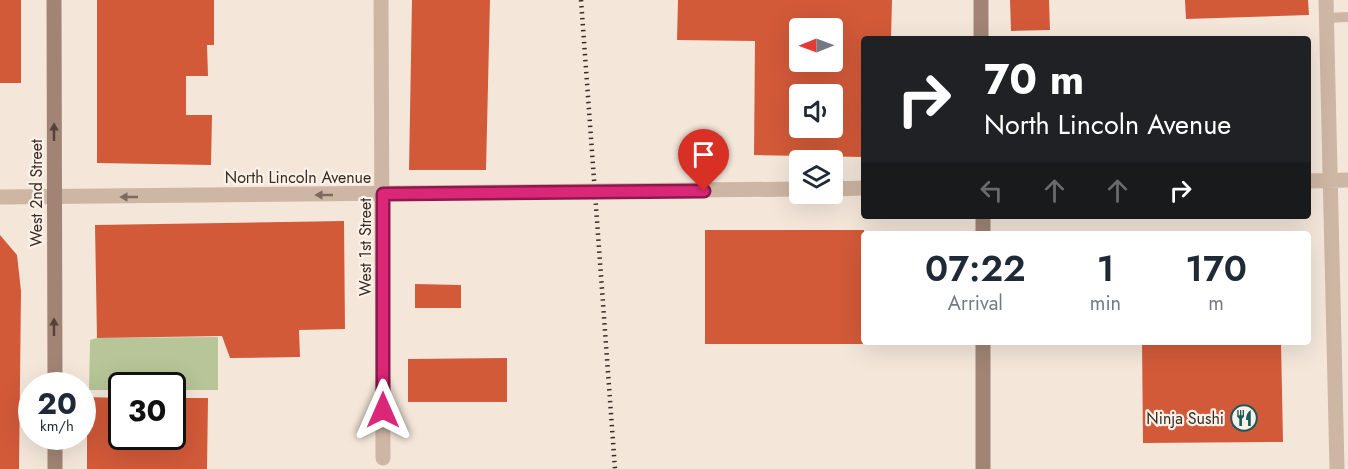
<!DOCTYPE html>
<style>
:root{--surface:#fff;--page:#f2f2f3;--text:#1f2937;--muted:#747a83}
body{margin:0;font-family:Jost,sans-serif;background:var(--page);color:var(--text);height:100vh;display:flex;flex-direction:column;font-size:22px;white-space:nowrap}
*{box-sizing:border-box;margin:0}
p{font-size:20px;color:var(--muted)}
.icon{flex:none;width:33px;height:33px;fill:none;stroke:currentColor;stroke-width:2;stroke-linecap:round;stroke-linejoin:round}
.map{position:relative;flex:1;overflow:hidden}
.sheet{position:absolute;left:861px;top:231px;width:450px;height:114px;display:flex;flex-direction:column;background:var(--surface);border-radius:6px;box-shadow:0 6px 24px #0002}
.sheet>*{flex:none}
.banner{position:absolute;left:861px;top:36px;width:450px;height:183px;border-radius:6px;box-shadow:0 6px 24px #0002;background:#202124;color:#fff;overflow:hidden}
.needle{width:39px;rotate:269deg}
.tools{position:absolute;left:789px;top:18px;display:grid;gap:12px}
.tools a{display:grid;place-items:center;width:54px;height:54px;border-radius:6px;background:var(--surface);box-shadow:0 6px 24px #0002;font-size:30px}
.speed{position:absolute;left:18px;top:372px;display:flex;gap:12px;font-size:30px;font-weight:700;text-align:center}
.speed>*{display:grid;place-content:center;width:78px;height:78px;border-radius:50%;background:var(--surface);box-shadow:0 6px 24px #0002;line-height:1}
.speed small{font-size:15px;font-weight:400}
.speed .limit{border:3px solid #111;border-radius:9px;background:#fff;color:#111}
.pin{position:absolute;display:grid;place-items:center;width:51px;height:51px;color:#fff;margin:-62px -26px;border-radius:50% 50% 50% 0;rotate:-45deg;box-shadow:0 0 6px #0007}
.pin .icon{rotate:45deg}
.me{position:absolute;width:66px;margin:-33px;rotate:0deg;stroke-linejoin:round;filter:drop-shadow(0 0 4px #0008)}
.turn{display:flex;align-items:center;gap:21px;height:126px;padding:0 24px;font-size:27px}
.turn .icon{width:78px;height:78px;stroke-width:2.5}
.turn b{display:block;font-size:42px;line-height:51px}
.lanes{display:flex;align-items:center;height:57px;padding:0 24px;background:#0003;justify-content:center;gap:30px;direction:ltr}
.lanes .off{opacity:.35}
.eta{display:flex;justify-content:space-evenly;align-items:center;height:102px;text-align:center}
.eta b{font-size:36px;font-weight:600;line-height:42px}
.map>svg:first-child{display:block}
</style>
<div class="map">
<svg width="1348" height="469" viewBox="0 0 1348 469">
<rect width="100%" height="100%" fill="#f4e7da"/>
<!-- green -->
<path fill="#b7c598" d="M218,337V390H173L172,386H122L121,390H89L90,340L97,338Z"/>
<!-- building -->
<path fill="#d25a39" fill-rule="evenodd" d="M0,0H21V83H0Z
M97,0H214V45H207L208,76H186V115H212L211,165L97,163Z
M412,0H490L486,170H409Z
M678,0H892L891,39H864V157L754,155L755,41L677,40ZM800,28H832V62H800ZM800,94H832V128H800Z
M1010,0H1049L1050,30L1011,31Z
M1185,0H1308L1309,15L1186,19Z
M344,221L345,329L299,330L300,357L230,358L222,336L97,338L95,225Z
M705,230H864V344H705Z
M0,235L17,255L21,291L19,469H0Z
M415,284L461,285V308H415Z
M1142,342H1281L1283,442L1143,443Z
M507,358V402H408V359Z
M87,397L122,398V436H172V398H208L207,469H87Z"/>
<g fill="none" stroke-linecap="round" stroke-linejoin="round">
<!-- service -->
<path stroke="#ceb6a4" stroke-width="10" d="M1326,18L1348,17"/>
<!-- minor -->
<path stroke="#ceb6a4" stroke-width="15" d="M381,0L383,458
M1326,0L1337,469
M1308,181L1348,180
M832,189L864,188
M0,197L800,189"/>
<!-- secondary -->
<path stroke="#a18475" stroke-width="15" d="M54,0L55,386
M981,0V39
M983,216V234
M55,436V469
M983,469V342"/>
<!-- rail -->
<path stroke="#382c27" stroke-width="4.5" stroke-dasharray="1.5 4.5" stroke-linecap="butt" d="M581,0L615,469"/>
</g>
<!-- one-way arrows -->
<defs><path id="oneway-solid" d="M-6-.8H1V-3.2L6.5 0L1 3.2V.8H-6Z" transform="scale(1.5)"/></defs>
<g fill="#52423a">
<use href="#oneway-solid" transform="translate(54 132) rotate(-90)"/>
<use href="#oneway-solid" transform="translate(54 327) rotate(-90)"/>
</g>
<g fill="#7c6a5f">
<use href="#oneway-solid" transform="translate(324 195) rotate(180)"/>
<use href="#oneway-solid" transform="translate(129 197) rotate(180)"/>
</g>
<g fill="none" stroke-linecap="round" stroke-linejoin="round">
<!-- route casing -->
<g stroke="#8e194d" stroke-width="15">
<path id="route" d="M383,410V194L704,191"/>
</g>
<!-- route -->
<use href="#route" stroke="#db2777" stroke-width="10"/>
</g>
<!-- icons -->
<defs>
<g id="restaurant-ring" transform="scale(1.35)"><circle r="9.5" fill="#fbf1e7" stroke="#185b5e" stroke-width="1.5"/><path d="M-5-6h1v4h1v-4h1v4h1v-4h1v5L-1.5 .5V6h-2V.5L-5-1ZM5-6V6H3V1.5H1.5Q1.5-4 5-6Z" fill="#185b5e"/></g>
</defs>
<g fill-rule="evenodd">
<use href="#restaurant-ring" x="1244" y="418"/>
</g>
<g text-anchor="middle" stroke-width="4.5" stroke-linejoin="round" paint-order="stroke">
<!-- street labels -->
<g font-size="16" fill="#382c27" stroke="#fbf1e7">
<text x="298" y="183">North Lincoln Avenue</text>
<text transform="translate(36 193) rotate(-90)" y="6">West 2nd Street</text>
<text transform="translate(365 247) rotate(-90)" y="6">West 1st Street</text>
</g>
<!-- poi labels -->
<g font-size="16" fill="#382c27" stroke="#fbf1e7" text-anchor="end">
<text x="1224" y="424">Ninja Sushi</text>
</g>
</g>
</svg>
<div class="tools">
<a><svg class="needle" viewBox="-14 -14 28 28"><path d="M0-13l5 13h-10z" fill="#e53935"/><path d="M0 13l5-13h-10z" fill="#747a83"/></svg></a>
<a><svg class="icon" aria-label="sound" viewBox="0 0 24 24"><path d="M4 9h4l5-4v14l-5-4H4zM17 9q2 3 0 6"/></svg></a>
<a><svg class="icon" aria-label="layers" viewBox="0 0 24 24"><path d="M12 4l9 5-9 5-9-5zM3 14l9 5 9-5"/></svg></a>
</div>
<div class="speed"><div>20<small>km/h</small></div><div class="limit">30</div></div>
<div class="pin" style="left:704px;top:191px;background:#d93025"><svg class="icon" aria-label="arrive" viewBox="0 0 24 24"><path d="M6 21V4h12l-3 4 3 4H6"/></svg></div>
<svg class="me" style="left:383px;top:410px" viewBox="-20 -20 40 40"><path d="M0-17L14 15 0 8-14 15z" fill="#db2777" stroke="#fff" stroke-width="4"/></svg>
<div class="banner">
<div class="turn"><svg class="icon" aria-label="right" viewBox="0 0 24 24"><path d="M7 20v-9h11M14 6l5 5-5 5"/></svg><div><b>70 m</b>North Lincoln Avenue</div></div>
<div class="lanes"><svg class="icon off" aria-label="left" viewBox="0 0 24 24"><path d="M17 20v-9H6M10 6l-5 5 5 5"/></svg><svg class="icon off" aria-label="ahead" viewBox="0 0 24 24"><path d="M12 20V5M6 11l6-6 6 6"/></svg><svg class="icon off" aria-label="ahead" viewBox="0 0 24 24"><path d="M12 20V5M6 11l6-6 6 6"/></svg><svg class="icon" aria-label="right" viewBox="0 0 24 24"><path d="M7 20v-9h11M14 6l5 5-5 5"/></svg></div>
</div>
<section class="sheet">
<div class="eta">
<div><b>07:22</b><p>Arrival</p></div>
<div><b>1</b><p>min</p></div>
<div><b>170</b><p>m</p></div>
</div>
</section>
</div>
